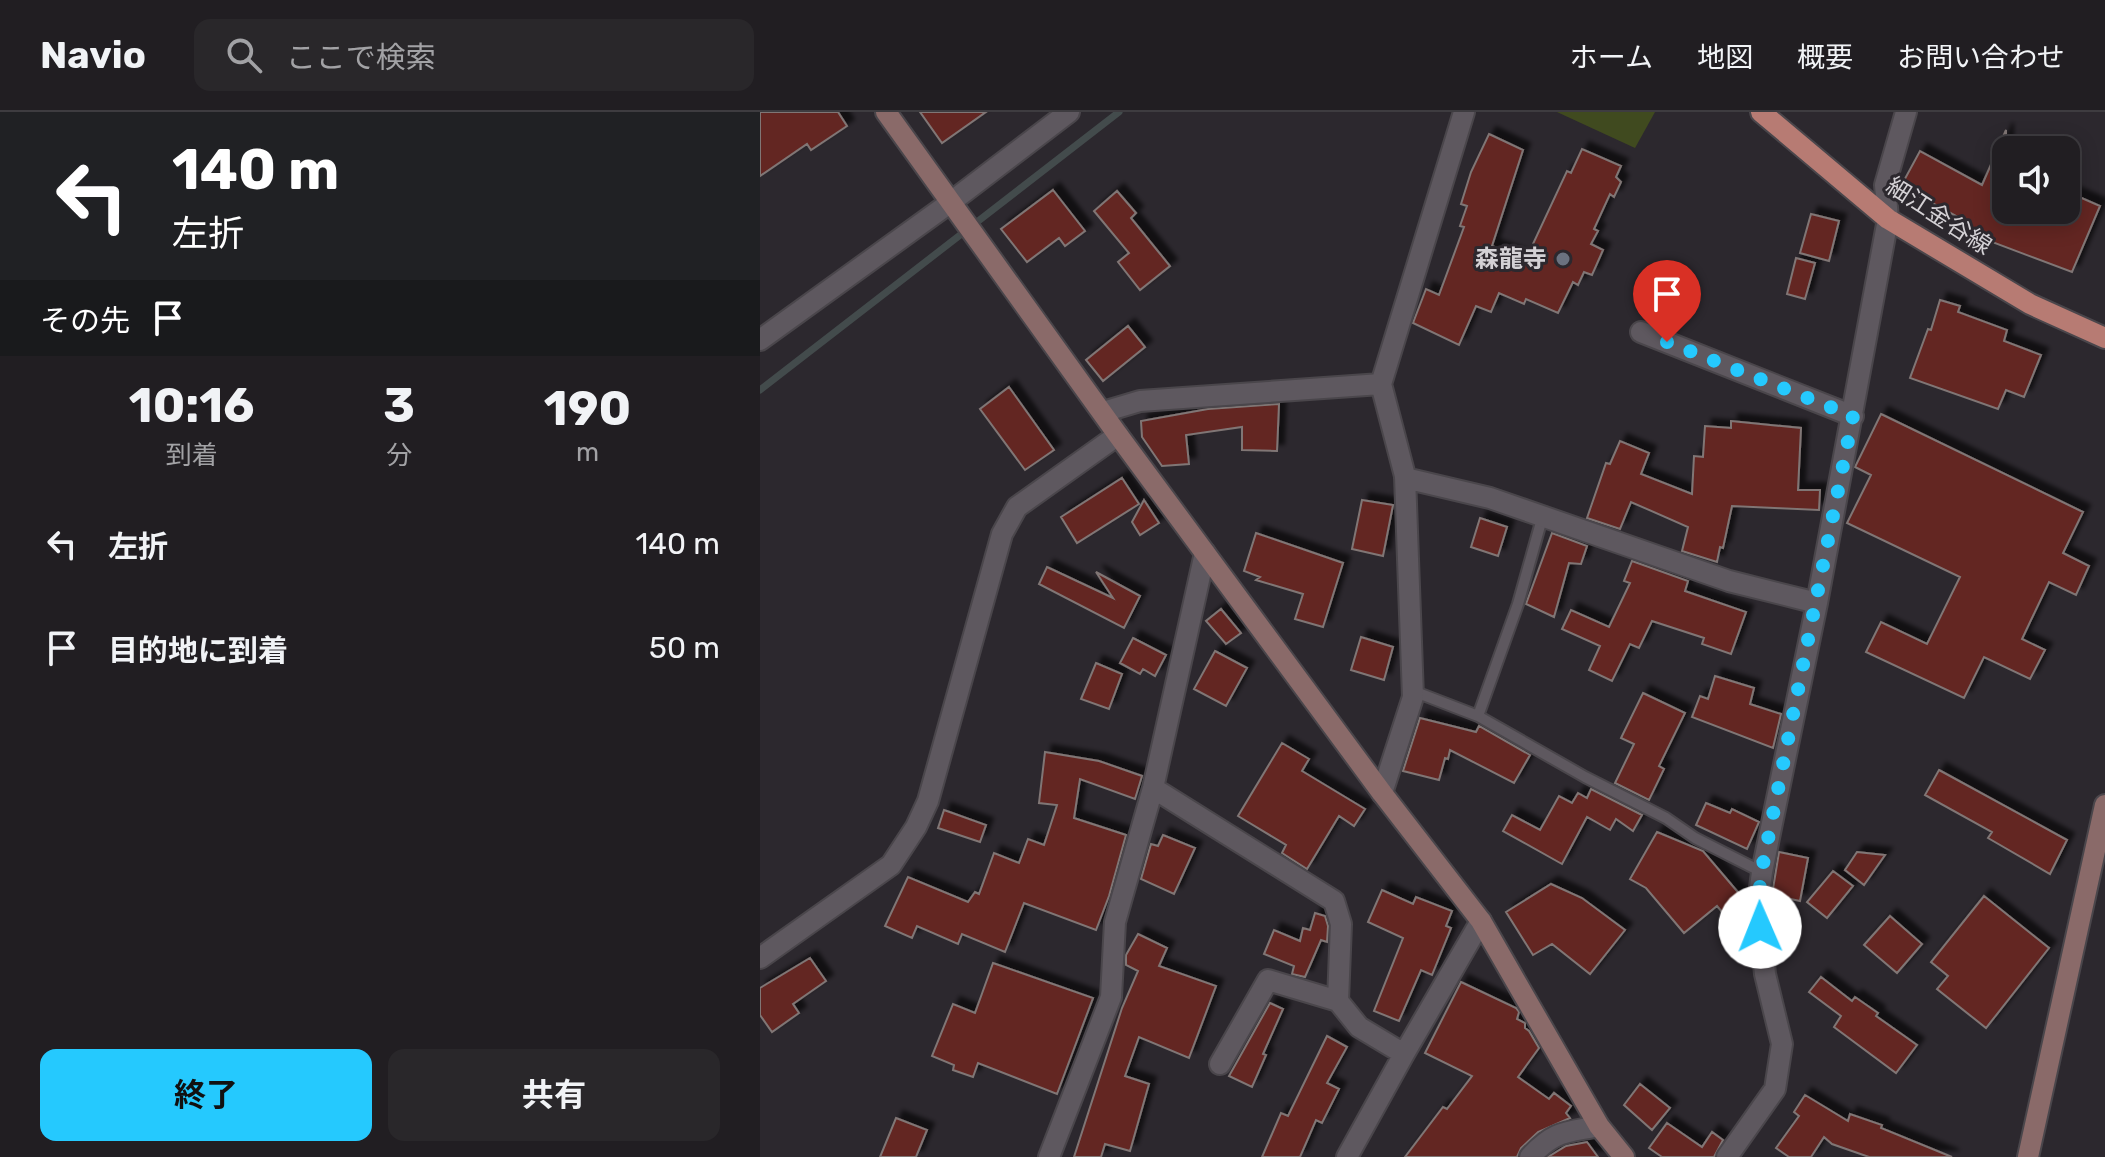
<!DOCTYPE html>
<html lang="ja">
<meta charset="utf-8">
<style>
:root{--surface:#211e22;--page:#29272a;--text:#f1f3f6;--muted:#a2a2a5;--line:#3e3c40;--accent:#25c9fe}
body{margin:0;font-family:Rubik,"Noto Sans JP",sans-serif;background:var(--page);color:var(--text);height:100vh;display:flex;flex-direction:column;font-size:30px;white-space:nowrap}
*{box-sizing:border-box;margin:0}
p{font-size:26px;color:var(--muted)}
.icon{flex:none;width:44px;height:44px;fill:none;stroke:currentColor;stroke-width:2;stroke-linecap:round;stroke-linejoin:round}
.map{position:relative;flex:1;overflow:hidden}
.details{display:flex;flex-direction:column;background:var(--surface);width:760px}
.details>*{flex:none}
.hud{background:#202124;color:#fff;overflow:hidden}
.buttons{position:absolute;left:1232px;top:24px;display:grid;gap:16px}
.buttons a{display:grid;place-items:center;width:88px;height:88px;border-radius:16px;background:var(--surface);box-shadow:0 4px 20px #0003,0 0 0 2px var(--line);font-size:40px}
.pin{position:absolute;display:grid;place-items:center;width:68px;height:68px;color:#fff;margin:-82px -34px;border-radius:50% 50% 50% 0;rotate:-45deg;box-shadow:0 0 8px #0007}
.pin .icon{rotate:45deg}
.me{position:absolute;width:88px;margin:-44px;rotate:359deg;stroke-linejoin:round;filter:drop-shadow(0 0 6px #0008)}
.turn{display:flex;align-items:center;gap:28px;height:168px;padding:0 40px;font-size:36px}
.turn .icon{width:104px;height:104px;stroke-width:2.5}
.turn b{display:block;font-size:56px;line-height:68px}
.then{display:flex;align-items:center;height:76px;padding:0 40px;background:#0003;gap:16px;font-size:30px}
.eta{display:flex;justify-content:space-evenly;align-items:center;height:136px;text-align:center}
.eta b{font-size:48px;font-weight:700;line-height:56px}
.button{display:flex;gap:16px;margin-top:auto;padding:16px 40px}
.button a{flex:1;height:92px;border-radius:16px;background:var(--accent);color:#111;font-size:32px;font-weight:700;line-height:92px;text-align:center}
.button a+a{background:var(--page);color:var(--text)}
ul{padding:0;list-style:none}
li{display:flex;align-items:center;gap:24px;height:104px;padding:0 40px}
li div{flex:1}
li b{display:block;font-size:30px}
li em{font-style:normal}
header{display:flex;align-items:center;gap:48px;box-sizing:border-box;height:112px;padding:0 40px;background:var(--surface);border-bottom:2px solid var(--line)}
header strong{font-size:38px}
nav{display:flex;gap:44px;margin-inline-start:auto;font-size:28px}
.search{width:560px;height:72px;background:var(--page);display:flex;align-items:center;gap:20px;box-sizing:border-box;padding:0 28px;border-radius:16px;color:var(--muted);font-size:30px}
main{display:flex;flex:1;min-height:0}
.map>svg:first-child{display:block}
</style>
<header>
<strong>Navio</strong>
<div class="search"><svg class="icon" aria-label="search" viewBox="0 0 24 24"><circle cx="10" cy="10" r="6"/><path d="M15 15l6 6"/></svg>ここで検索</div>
<nav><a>ホーム</a><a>地図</a><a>概要</a><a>お問い合わせ</a></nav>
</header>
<main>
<section class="details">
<div class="hud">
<div class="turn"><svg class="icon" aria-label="left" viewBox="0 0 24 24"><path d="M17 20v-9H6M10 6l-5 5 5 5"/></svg><div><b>140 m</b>左折</div></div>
<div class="then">その先<svg class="icon" aria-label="arrive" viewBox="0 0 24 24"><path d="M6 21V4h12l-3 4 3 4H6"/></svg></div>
</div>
<div class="eta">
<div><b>10:16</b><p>到着</p></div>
<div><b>3</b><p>分</p></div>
<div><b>190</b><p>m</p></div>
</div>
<ul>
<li><svg class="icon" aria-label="left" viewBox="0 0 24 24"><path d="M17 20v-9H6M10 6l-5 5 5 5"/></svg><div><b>左折</b></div><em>140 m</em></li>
<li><svg class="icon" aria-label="arrive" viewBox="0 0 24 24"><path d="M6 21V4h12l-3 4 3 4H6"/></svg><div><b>目的地に到着</b></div><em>50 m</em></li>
</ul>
<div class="button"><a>終了</a><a>共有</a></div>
</section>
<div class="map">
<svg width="1345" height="1045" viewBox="0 0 1345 1045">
<defs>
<filter id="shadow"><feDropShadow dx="7" dy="-7" stdDeviation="2" flood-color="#0009"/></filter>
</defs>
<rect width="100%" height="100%" fill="#2c282e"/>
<!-- green -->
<path fill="#404a1f" d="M797,0H895L875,36Z"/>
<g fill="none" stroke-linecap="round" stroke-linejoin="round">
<!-- stream -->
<path stroke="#434b4c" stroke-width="7" d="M0,278L359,0"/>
</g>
<!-- building -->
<path fill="#632522" stroke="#807675" stroke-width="2" filter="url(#shadow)" d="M0,0H78L87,14L51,38L47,32L0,64Z
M160,0H226L182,31Z
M1246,18V98H1306L1308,80L1340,94L1312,160L1203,119L1207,110L1141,74L1160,39L1222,73Z
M729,22L763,38L732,134L766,147L807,59L811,61L822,37L861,54L856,65L861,70L854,85L850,82L834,117L838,119L831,132L843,138L832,163L824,160L818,173L813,170L798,201L766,187L764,192L739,181L731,200L716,194L699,233L653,211L666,177L679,183L704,115L700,114L707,94L701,92L711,60Z
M293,78L325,119L305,134L299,126L267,150L241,117Z
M357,79L376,101L371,106L410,154L380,178L358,150L369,141L334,99Z
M1051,102L1079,109L1069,149L1040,141Z
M1036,146L1055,151L1045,187L1027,182Z
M1180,188L1200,194L1198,200L1247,218L1244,229L1281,243L1264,285L1246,278L1238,297L1150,266L1168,217L1171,218Z
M368,214L385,235L343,269L326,248Z
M249,275L294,338L265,358L220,297Z
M519,292L517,339L482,338V315L426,323L429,352L402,354L382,325L381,309L448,297Z
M1121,302L1323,400L1303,441L1329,454L1316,483L1289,470L1262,527L1285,538L1270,567L1224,545L1204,586L1106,540L1121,510L1167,532L1200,465L1087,411L1111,363L1095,355Z
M971,309L1041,316L1038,378H1060L1059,398L972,394L963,436L960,435L957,450L922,439L928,415L871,390L860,417L827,406L846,351L850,352L860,329L889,341L881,362L932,382L934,344L943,345L945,314L971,316Z
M362,366L379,392L317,431L301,405Z
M384,388L399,411L380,423L372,410Z
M602,388L633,393L623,444L592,437Z
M720,406L747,415L738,444L711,435Z
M496,421L583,451L563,515L535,507L543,482L496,468L500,465L484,459Z
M792,421L827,434L821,452L809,451L794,505L766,492Z
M872,449L928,469L925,479L986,500L971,542L942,532L944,526L892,509L879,536L870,532L852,569L829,558L840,534L802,517L811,498L849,515L870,471L864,469Z
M287,455L353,486L336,460L380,484L364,516L279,472Z
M461,497L481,521L466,532L446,509Z
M601,525L633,535L624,568L591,558Z
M373,526L406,543L395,564L383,557L380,562L360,551Z
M455,539L487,556L466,594L434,577Z
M336,551L362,562L349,597L321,587Z
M955,564L994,576L990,592L1021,602L1013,636L932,605L940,584L948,587Z
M883,581L925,601L899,654L904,657L889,688L855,671L874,632L861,626Z
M660,606L716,620L719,614L770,643L754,671L690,638L688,647L685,646L679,668L643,659Z
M522,631L549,647L542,659L605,697L594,714L579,704L547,757L522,741L526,733L478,704Z
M285,640L339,649L382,664L375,687L320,667L314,706L366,723L349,784L336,818L264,791L245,840L202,822L198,832L157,814L152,826L125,814L148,765L208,790L215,780L219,782L234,741L259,751L268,727L284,733L297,693L279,691Z
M1179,658L1307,728L1290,762L1228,726L1232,720L1165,683Z
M831,677L882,703L873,719L856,707L850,718L827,705L802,752L743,719L752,703L780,718L799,684L812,691L818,681L827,686Z
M946,691L970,701L972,697L999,710L987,737L936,713Z
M184,698L226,713L220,730L178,716Z
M897,720L943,739L982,785L963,801L957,794L924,821L886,776L870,767Z
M403,723L435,736L414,782L381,767L391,732L398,734Z
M1019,740L1048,746L1040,789L1012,783Z
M1097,740L1125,743L1104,773L1085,758Z
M1073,759L1093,774L1067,806L1047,790Z
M791,772L822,786L865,818L830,862L792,832L773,843L746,800Z
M622,778L653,792L656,785L692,799L686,814L691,816L672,863L661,858L639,909L614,899L643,826L608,810Z
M1224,784L1289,836L1226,916L1177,877L1188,864L1171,850Z
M555,801L565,804L568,814L567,830L561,828L545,865L532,862L534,854L504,842L514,818L540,829L543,816L550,818Z
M1130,804L1162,832L1137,861L1104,833Z
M378,822L407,836L399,854L456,874L429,946L379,925L365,964L389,972L370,1039L345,1032L341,1045H314L362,896L378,859L366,853V843Z
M50,846L66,869L33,892L39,901L12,920L0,903V876Z
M233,851L333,886L297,982L218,951L213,965L193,958L194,953L172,944L193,892L215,901Z
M1061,865L1092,889L1095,885L1118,901L1116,904L1157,933L1136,961L1074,915L1081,904L1049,880Z
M701,870L756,896L759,900L757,907L765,911V916L769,919L779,936L758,965L789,987L794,981L811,994L806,1001L810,1006L778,1020L761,1036L757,1045H645L683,995L687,997L712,964L665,941Z
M510,891L523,897L503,942L506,943L492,975L469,964Z
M567,924L587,935L567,971L579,977L562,1011L556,1008L540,1045H502L521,1001L528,1004Z
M880,972L910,996L892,1018L864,993Z
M1045,983L1088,1009L1090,1002L1122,1013L1121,1016L1192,1045H1109L1072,1032L1064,1025L1051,1045H1029L1016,1036L1039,1004L1034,1000Z
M136,1006L167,1018L156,1045H120Z
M907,1011L942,1035L952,1020L963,1028L954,1045H902L889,1036Z
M827,1030L838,1045H788L806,1034Z"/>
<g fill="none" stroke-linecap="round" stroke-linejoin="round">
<!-- lane casing -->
<g stroke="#4a464b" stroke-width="14">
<path id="lane" d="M653,579L718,604L825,665L906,706L935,726L1002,760
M718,604L758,492L783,403"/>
</g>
<!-- street casing -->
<g stroke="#4a464b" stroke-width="24">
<path id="street" d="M881,220L1093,304
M0,228L191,90L309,0
M343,300L380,289L621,272
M645,366L730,386L969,469L1057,491
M393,676L574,789L581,812L578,889L599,915L644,942
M622,681L653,585L645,364L621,272L704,0
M0,846L131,753L156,715L168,689L242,422L257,395L358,323
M460,952L508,868L578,889
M289,1045L351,885L355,810L393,676L445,441
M587,1045L644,942L721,809
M770,1045C795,1018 805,1021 839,1014
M967,1045L1015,977L1022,932L1005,862L998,791L1002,760L1057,491L1128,107L1125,73L1146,0"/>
</g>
<!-- secondary casing -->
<g stroke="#4a464b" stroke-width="24">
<path id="secondary" d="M126,0L358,323L622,681L721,809L839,1014L864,1045
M1268,1045L1345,693"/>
</g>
<!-- primary casing -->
<g stroke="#4a464b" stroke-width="24">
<path id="primary" d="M1001,0L1128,107L1270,192L1345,226"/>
</g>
<!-- lane -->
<use href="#lane" stroke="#5e585f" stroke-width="10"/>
<!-- street -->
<use href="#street" stroke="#5e585f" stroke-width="20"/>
<!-- secondary -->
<use href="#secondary" stroke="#8a6a69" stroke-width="20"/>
<!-- primary -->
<use href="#primary" stroke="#b77b73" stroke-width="20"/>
</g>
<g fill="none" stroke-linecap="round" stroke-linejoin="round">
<!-- route -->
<path stroke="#25c9fe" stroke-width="14" stroke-dasharray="0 25.2" d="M907,230L1093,304L1002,757L998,791L1000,815"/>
</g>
<!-- markers -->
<circle fill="#6b7280" stroke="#2c282e" stroke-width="3" cx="803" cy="147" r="8"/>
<g text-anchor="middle" stroke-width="6" stroke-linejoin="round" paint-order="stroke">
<!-- street labels -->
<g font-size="24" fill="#d4d1d5" stroke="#2c282e">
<text transform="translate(1179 104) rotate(33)" y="8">細江金谷線</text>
</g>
<!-- poi labels -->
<g font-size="24" font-weight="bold" fill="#d4d1d5" stroke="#2c282e" text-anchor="end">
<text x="787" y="155">森龍寺</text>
</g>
</g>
</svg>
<div class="buttons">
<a><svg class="icon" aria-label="sound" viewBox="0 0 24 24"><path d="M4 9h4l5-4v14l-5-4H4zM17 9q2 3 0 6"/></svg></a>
</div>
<div class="pin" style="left:907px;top:230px;background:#d93025"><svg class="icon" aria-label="arrive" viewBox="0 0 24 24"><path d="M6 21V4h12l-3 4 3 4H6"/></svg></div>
<svg class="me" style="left:1000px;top:815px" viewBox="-20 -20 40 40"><circle r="19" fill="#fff"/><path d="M0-13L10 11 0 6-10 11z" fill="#25c9fe"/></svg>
</div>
</main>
